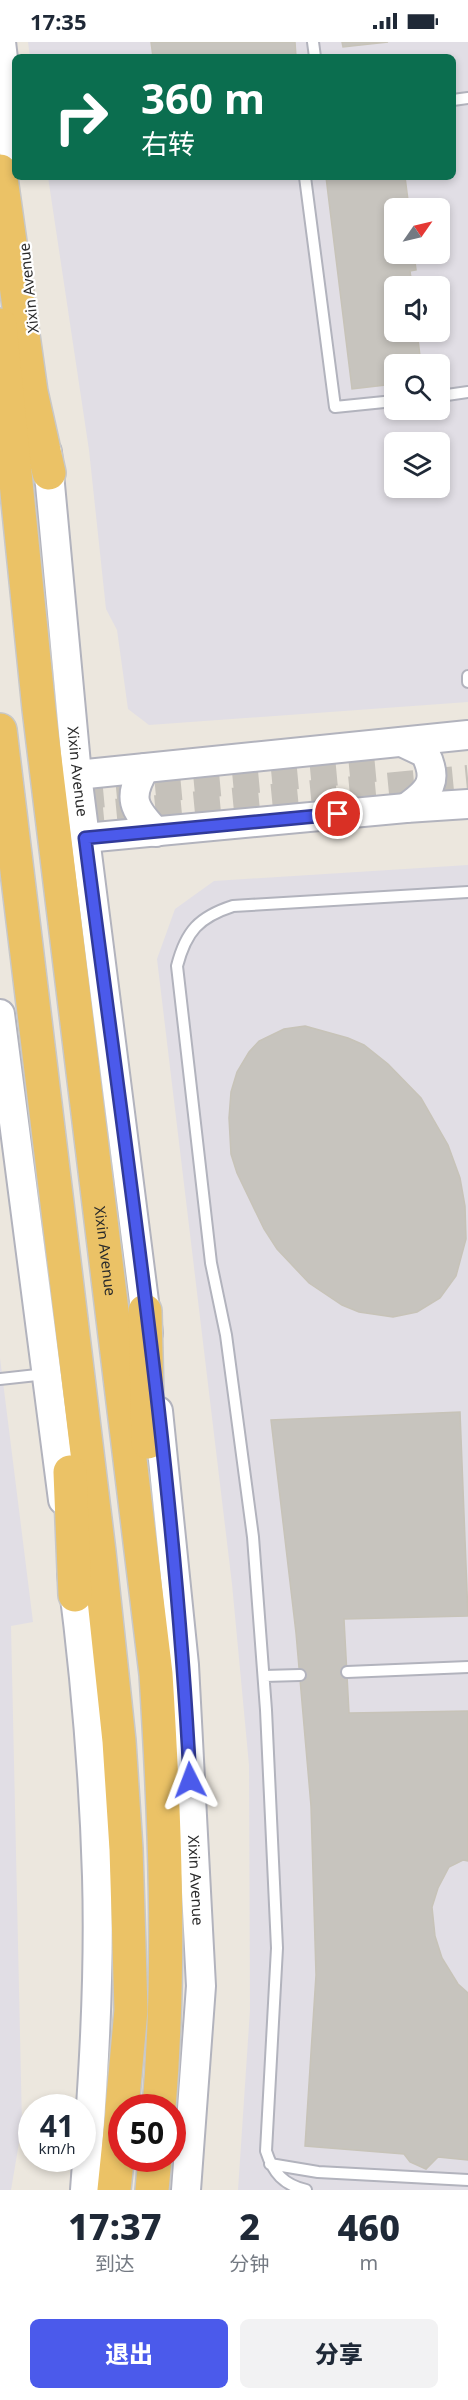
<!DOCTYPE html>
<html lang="zh">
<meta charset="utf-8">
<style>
:root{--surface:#fff;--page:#f2f2f3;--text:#1f2937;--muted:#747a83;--accent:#4b5aeb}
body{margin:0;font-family:"Noto Sans","Noto Sans SC",sans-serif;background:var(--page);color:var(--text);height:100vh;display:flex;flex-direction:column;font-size:22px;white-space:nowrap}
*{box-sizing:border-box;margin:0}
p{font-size:20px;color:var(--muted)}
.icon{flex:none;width:33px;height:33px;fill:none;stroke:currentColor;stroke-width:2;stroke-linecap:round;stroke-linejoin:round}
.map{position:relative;height:2148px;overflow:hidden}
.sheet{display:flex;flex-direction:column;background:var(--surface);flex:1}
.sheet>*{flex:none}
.banner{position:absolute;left:12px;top:12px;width:444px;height:126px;border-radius:9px;box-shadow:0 3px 9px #0003;background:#0b6e4f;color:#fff;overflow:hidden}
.needle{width:39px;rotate:56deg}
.controls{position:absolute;left:384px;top:156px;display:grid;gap:12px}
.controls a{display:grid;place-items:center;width:66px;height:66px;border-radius:9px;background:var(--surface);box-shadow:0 3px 9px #0003;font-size:30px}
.speed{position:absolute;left:18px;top:2052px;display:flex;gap:12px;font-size:30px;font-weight:700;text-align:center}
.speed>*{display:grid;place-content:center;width:78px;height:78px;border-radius:50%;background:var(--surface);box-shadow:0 3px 9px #0003;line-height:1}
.speed small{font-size:15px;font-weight:400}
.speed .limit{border:9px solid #d22;background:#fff;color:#111}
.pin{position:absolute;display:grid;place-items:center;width:51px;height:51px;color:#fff;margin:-26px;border:3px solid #fff;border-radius:50%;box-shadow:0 2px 6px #0007}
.me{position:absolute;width:66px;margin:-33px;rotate:357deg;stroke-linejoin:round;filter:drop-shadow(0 0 4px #0008)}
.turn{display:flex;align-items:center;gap:21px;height:126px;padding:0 30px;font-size:27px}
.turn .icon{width:78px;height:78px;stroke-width:2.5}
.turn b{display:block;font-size:42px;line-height:51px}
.eta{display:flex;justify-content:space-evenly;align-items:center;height:102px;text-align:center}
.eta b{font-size:36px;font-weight:800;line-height:42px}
.cta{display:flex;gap:12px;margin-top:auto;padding:12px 30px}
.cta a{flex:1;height:69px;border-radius:9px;background:var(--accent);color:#fff;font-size:24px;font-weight:800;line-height:69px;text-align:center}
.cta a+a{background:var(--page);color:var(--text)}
.status{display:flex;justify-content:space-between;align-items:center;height:42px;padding:0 30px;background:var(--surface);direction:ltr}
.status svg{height:16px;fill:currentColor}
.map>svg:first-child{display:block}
</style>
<div class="status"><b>17:35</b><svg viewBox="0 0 49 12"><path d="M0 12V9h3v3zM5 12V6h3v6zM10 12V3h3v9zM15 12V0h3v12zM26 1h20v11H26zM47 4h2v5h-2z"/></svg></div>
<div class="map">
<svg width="468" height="2148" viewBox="0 0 468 2148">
<rect width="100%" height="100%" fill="#ece7de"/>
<!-- industrial -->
<path fill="#e1dee5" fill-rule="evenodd" d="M28,0H468V660L149,683L128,667L117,588L106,567L89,408L48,135H453V15H30ZM394,166H440V212H394ZM394,244H440V290H394ZM394,322H440V368H394ZM394,400H440V446H394Z
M468,823V2148H238L250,1968L249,1723L232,1542L157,917L175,867L214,839Z
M0,1316L33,1580L11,1584L22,2083L11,2148H0Z"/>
<!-- building -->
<path fill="#c7c4be" stroke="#c7c3b8" stroke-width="1.5" d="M151,0H295L296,15H153Z
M342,0H388L343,5Z
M326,135H405L409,166H394V212H414L416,228L410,229L412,244H394V290H417L421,322H394V342L352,347Z
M305,984L348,996L364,1003L388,1022L421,1056L448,1103L460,1136L465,1164L466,1197L456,1234L440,1256L417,1270L393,1275L359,1270L342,1263L309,1241L277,1207L264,1187L237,1131L231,1112L229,1076L231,1050L237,1030L249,1010L259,999L284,987Z
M460,1370L468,1574L344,1577L349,1671L468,1669V1819L463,1818L449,1825L438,1846L432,1865L435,1894L442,1916L458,1942L468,1951V2118L438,2115L426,2127L410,2120L404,2112L305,2104L316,1933L311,1764L296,1591L271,1378Z"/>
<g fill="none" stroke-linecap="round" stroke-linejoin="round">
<!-- tertiary-tunnel -->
<path stroke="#c5c1ba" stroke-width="26" stroke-dasharray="26 13" stroke-linecap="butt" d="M0,762L384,726
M0,781L468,736"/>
<!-- service casing -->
<g stroke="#b2b3bd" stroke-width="14">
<path id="service" d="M313,0L315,15
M453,58L468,56
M305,135L335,365L394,359
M440,354L468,350
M468,634V640
M0,1337L46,1332
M347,1630L468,1625
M264,1634L300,1633
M270,2122L318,2130L468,2138
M306,2148C284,2143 273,2131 266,2109L277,1906L266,1668L253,1495L226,1293L211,1221L177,924C186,889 199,875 233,864L468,850"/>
</g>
<!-- secondary casing -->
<g stroke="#b2b3bd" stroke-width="32">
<g id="secondary">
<path d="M1,0L15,118"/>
<path id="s1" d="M47,410L77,733L148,1291"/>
<path d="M402,700L425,711C439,739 430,749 406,766"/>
<path d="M145,726C127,756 133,766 156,790"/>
<path d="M77,733L468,693"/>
<path d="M85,796L406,766L468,762"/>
<path d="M0,972L63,1458"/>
<path id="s2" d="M158,1369L184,1623L201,1944L186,2148"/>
<path d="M72,1531C85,1631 94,1733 97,1834C100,1939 93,2044 85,2148"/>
</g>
</g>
<!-- trunk casing -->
<g stroke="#c8c8c8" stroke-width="36">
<g id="trunk">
<path d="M0,129L31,350L49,431"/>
<path id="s3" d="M0,283L39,667L156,1632C165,1777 171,1921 159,2066"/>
<path d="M0,688L99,1510L119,1699L126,1807L131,1968L122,2066"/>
<path d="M145,1269L148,1400"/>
<path d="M70,1430L75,1553"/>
<path d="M114,2148L122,2070"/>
<path d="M152,2148L155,2116"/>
</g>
</g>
<!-- service -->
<use href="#service" stroke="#fff" stroke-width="10"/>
<!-- secondary -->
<use href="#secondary" stroke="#fff" stroke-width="28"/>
<!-- trunk -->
<use href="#trunk" stroke="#ebc266" stroke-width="33"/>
</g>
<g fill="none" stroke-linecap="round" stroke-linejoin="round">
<!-- route casing -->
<g stroke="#313a99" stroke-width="15">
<path id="route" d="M190,1738C174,1423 125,1109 85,796L338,772"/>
</g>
<!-- route -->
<use href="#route" stroke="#4b5aeb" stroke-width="10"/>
</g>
<g text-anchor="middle" stroke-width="4.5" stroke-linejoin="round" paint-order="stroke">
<!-- street labels -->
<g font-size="15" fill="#2b2b2b" stroke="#fff">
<text transform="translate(29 246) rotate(-96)" y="5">Xixin Avenue</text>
<text dy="5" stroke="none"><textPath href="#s1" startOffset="321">Xixin Avenue</textPath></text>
<text dy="5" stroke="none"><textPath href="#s3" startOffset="932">Xixin Avenue</textPath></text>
<text dy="5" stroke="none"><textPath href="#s2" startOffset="471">Xixin Avenue</textPath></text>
</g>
</g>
</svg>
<div class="controls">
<a><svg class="needle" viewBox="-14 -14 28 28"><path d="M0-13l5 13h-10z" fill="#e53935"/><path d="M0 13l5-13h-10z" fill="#747a83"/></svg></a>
<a><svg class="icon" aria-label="sound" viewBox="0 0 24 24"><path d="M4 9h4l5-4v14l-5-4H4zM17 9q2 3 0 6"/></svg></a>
<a><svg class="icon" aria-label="search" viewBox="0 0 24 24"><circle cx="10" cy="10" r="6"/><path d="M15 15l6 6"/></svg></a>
<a><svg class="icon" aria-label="layers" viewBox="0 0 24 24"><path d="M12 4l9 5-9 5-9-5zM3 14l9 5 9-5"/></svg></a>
</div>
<div class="speed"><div>41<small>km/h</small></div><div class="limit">50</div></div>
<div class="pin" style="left:338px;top:772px;background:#d93025"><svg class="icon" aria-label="arrive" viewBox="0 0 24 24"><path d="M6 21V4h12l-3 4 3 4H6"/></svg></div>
<svg class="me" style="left:190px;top:1738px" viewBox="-20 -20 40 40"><path d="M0-17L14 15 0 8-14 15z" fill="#4b5aeb" stroke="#fff" stroke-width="4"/></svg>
<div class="banner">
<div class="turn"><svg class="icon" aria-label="right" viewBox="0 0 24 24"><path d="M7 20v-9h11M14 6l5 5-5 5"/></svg><div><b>360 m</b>右转</div></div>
</div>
</div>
<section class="sheet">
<div class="eta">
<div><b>17:37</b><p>到达</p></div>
<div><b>2</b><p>分钟</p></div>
<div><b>460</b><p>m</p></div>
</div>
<div class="cta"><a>退出</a><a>分享</a></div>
</section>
